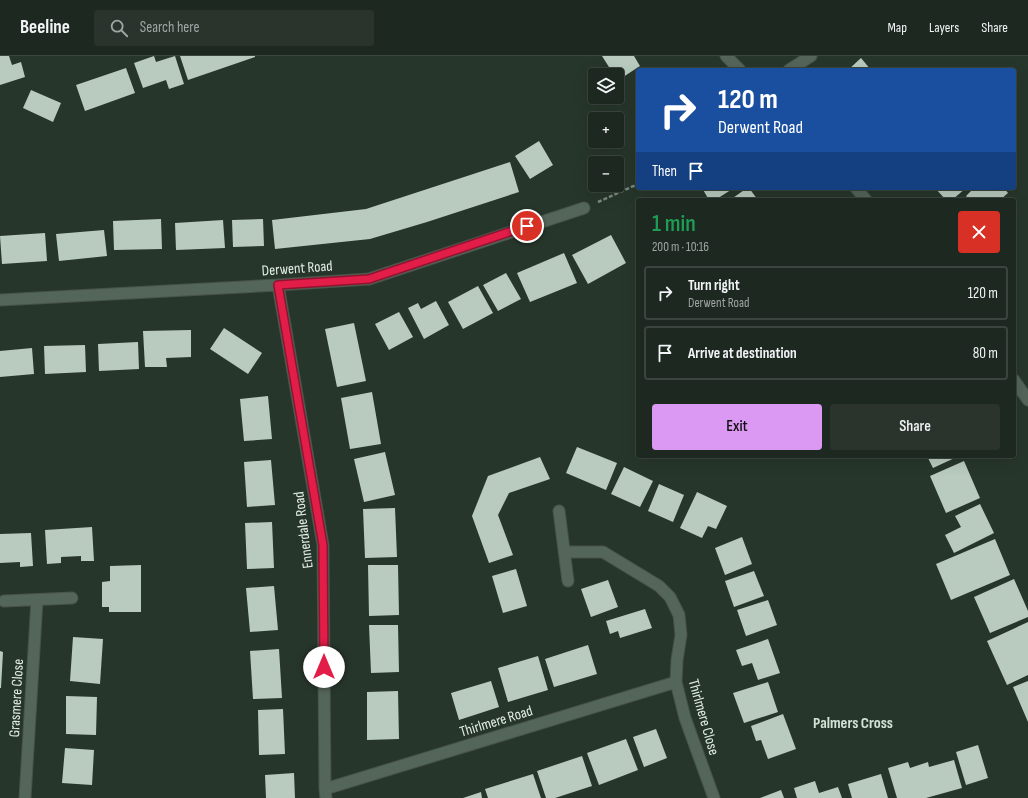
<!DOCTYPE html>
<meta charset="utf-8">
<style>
:root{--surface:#1d2820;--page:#2a342d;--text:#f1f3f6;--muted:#a0a6a5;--line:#3b443e;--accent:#dc99f4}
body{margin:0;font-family:"Sofia Sans Condensed",sans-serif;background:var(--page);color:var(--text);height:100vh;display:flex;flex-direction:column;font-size:15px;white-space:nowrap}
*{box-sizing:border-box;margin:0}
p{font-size:13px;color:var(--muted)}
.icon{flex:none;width:22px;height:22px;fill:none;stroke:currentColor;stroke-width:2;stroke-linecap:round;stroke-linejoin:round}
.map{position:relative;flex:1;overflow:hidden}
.drawer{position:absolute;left:636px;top:142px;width:380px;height:260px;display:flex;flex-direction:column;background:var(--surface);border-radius:4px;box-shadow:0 4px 16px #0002,0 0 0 1px var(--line)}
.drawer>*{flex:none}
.top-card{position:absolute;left:636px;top:12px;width:380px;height:122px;border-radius:4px;box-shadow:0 4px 16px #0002,0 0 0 1px var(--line);background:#1a4fa0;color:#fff;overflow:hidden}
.fabs{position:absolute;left:588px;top:12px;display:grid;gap:8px}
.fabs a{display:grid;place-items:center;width:36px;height:36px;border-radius:4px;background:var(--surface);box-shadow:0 4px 16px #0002,0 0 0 1px var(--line);font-size:20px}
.pin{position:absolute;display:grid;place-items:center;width:34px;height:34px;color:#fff;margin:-17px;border:2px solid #fff;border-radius:50%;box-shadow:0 1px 4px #0007}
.me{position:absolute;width:44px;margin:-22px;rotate:0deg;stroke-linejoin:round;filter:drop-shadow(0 0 3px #0008)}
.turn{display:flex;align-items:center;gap:14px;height:84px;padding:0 16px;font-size:18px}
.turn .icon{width:52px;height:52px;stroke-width:2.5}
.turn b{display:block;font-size:28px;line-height:34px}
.then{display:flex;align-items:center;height:38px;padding:0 16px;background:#0003;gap:8px;font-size:15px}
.round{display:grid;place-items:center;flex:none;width:42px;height:42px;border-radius:4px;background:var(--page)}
.headline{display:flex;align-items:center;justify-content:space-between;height:68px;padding:0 16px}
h1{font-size:24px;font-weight:600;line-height:30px;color:#1e9e55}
.action{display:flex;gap:8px;margin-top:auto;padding:8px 16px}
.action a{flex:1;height:46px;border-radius:4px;background:var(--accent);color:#111;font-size:16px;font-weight:600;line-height:46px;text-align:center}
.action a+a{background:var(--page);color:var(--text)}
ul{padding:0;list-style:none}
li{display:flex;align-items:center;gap:12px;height:54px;margin:0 8px 6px;padding:0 8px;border:2px solid var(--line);border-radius:4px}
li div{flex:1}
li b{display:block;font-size:15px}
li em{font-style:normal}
header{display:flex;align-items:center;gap:24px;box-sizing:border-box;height:56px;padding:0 20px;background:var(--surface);border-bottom:1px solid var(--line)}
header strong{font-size:19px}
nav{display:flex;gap:22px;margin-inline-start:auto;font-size:14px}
.search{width:280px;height:36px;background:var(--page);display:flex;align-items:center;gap:10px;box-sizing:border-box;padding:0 14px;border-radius:4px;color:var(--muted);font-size:15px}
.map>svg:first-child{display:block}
</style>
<header>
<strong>Beeline</strong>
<div class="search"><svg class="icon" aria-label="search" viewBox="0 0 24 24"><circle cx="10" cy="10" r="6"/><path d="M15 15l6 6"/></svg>Search here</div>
<nav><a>Map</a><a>Layers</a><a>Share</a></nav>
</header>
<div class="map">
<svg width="1028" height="742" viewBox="0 0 1028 742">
<rect width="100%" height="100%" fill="#27362b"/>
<!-- building -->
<path fill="#b9cbbe" d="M0,0H9L12,9L21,6L25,21L0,29Z
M154,0L156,6L175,0L184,28L169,33L166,24L143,32L134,7Z
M180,0H255V1L188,24Z
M602,0H634L640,10L617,25V19H614Z
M861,2L871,14H848Z
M126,12L135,37L85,55L76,29Z
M31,34L61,47L53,66L23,52Z
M539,85L553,109L530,123L515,100Z
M510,106L519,136L427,166L370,183L275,193L272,164L366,153Z
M702,132H734L715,144H709Z
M747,132H749L758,144H730Z
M935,132H966L952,144H946Z
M974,132H1004L1008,137L1000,144H970L966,140Z
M161,163L162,193L114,194L113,165Z
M263,163L264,190L233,191L232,164Z
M223,164L225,192L176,194L175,167Z
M104,174L107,200L59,205L56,178Z
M45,177L47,205L2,208L0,180Z
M611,179L626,207L588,228L572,199Z
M564,197L577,227L530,246L517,217Z
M506,217L521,243L498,255L483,229Z
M478,230L493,257L463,273L448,246Z
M436,245L449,269L424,283L408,252L418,247L421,253Z
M399,256L413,281L389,294L375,268Z
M354,267L366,325L337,331L325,273Z
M224,272L262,297L248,318L210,293Z
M191,274V301L166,302L167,311H145L143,275Z
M138,286L139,313L99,315L98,288Z
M85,289L86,316L45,318L44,290Z
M32,292L34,318L0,321V295Z
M372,336L381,388L350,393L341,342Z
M268,340L272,383L244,385L240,343Z
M577,391L617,407L606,434L566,417Z
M385,396L395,439L364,446L354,403Z
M927,400H959L933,412Z
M540,401L550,423L509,437L498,459L513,499L489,507L472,460L488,420Z
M271,404L275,449L247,451L244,406Z
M964,405L980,442L946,457L930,420Z
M624,411L653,425L640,451L611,438Z
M659,428L684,439L673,466L648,455Z
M697,436L727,450L716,473L708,470L702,482L680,472Z
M980,448L994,477L954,497L945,479L961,471L955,460Z
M395,452L397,501L365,502L363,453Z
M272,466L274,512L247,513L245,467Z
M92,471L94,505H81V500L61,501V507L47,508L45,474Z
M31,477L33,510L20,511V506L0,507V478Z
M742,481L752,508L725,519L715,492Z
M995,483L1010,519L951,544L936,508Z
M141,509V556H109V551H102V526L110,525V510Z
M368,509H398L399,559L369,560Z
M516,513L527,550L503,557L492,520Z
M754,515L764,540L734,551L725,525Z
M1014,523L1028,555V561L990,577L974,541Z
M608,524L618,551L591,561L581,533Z
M274,530L278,574L250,576L246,532Z
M768,544L777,569L746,580L737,554Z
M645,553L652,572L620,582L618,575L610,578L606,565Z
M1028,566V619L1007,629L987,585Z
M369,569H398L399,616L371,617Z
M73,581L103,583L100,628L70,625Z
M768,583L780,617L758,624L752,607L742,610L736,594Z
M588,589L597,618L554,631L545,603Z
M279,593L282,642L253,643L250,595Z
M0,595L3,596L1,632H0Z
M538,600L548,634L508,646L498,612Z
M491,625L499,651L459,664L451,637Z
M1028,625V666L1013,631Z
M768,626L778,656L744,667L733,637Z
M398,635L399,683L367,684V636Z
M66,640L97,641L96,679L66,678Z
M283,653L285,698L259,699L258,654Z
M783,658L796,693L768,703L761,684L756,685L751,670Z
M656,673L667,702L644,711L633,681Z
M626,683L638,714L599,729L587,697Z
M978,689L988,722L966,729L956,696Z
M65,692L94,694L92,729L62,727Z
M582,700L592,730L555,742H546L537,715Z
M954,704L962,732L926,742H897L888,712L908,706L910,712L928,706L929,711Z
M294,717L295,742H266L265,719Z
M533,718L541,742H488L485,733Z
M881,718L888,742H852L848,728Z
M815,725L819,737L838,731L842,742H797L794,732Z
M781,734L784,742H760Z
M481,736L482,742H463Z"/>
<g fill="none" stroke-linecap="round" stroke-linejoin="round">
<!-- minor casing -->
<g stroke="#46534b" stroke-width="13">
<path id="minor" d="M789,14L811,0
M278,229L323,489L325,733L326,742
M0,244L278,229L369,223L584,152
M559,455L568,525
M564,496H603L659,530L670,541L679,559L681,579L677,604L676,626L685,662L714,742
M4,545L72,542
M325,733L676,626
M25,742L37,544"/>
</g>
<!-- tertiary casing -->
<g stroke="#46534b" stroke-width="13">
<path id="tertiary" d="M726,0L740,14
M856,132L866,144
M1014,324L1028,344"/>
</g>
<!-- path -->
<path stroke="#7c8980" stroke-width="2.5" stroke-dasharray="4 2" stroke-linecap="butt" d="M598,146L638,128"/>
<!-- minor -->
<use href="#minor" stroke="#546559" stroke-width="11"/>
<!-- tertiary -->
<use href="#tertiary" stroke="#546559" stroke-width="11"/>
</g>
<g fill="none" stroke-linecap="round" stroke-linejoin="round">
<!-- route casing -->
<g stroke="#92132f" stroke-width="10">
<path id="route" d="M324,611L323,489L278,229L369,223L527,170"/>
</g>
<!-- route -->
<use href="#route" stroke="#e11d48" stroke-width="7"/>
</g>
<g text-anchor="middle" stroke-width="4" stroke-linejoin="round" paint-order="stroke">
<!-- street labels -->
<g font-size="15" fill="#e3ede6" stroke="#27362b">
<text transform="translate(297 212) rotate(-4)" y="5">Derwent Road</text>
<text transform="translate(303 474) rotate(-97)" y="5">Ennerdale Road</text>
<text transform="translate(16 642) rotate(-87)" y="5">Grasmere Close</text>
<text transform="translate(704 661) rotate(74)" y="5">Thirlmere Close</text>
<text transform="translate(496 665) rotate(-17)" y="5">Thirlmere Road</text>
</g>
<!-- neighbourhood labels -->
<g font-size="16" font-weight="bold" fill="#d0e3d5" stroke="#27362b">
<text x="853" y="672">Palmers Cross</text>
</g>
</g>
</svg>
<div class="fabs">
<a><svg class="icon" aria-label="layers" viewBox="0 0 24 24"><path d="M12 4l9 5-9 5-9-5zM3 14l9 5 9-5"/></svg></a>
<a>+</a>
<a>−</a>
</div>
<div class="pin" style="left:527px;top:170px;background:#d93025"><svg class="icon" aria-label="arrive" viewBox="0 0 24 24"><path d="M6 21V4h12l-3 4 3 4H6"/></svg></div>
<svg class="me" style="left:324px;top:611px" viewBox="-20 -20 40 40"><circle r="19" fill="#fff"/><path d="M0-13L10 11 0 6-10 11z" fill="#e11d48"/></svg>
<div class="top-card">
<div class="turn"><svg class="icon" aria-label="right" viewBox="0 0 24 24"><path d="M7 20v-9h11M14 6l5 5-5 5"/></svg><div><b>120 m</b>Derwent Road</div></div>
<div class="then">Then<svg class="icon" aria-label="arrive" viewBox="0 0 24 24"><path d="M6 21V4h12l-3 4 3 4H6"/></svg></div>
</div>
<section class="drawer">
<div class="headline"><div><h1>1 min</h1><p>200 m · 10:16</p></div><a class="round" style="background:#d93025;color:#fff"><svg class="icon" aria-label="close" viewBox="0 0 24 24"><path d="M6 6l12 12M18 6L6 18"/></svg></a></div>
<ul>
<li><svg class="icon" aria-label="right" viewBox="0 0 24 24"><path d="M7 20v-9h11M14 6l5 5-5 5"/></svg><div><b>Turn right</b><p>Derwent Road</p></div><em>120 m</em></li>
<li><svg class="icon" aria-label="arrive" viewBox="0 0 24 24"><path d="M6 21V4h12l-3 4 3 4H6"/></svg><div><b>Arrive at destination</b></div><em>80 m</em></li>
</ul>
<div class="action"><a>Exit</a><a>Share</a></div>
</section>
</div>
